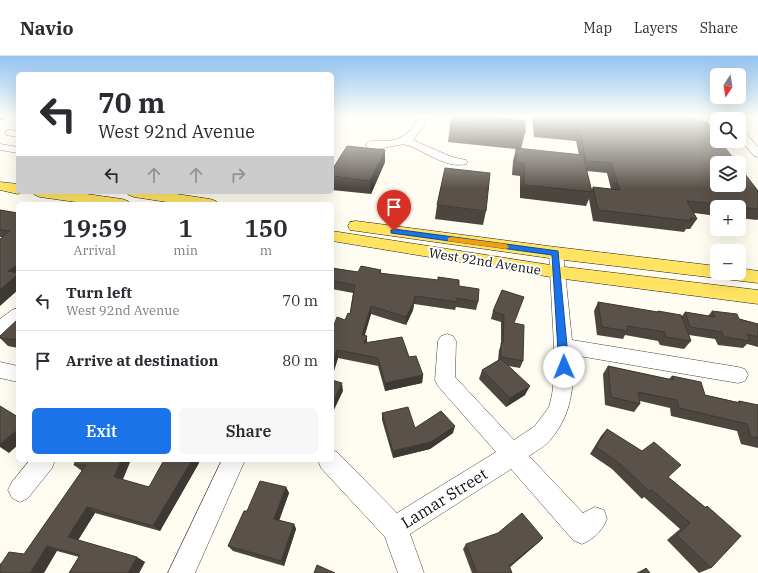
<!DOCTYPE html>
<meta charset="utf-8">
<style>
:root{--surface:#fff;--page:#f7f7f7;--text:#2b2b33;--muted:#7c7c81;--line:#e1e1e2;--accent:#1a73e8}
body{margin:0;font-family:"IBM Plex Serif",serif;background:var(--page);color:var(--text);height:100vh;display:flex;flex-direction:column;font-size:15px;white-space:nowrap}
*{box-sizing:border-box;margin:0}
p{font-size:13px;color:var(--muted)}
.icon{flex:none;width:22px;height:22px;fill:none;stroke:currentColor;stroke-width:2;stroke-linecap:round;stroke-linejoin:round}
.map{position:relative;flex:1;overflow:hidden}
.drawer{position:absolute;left:16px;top:146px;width:318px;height:260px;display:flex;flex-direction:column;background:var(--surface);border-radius:6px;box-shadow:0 4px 16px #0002}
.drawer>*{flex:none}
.hud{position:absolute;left:16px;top:16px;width:318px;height:122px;border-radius:6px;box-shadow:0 4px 16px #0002;background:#fff;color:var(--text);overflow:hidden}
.needle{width:26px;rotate:192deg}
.tools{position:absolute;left:710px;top:12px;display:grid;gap:8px}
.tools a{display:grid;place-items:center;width:36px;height:36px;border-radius:6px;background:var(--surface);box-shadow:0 4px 16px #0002;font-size:20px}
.pin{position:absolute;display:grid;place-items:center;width:34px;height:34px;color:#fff;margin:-41px -17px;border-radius:50% 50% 50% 0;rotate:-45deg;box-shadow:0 0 4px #0007}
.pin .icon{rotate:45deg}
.me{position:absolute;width:44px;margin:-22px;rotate:359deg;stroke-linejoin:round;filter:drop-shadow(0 0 3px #0008)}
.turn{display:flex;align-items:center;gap:14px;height:84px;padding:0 16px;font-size:18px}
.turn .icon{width:52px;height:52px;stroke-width:2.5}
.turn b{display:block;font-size:28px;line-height:34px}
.lanes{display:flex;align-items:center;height:38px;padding:0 16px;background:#0003;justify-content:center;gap:20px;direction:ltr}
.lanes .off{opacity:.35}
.eta{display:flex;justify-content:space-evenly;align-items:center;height:68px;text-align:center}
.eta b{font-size:24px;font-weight:600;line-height:28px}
.button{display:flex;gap:8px;margin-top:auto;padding:8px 16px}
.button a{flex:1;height:46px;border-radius:6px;background:var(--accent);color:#fff;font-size:16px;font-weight:600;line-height:46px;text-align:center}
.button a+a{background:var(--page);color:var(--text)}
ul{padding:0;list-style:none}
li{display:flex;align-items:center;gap:12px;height:60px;padding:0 16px;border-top:1px solid var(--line)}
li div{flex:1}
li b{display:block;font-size:15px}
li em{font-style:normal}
header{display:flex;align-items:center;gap:24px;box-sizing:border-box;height:56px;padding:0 20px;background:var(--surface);border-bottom:1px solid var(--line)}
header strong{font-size:19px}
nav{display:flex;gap:22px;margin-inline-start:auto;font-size:14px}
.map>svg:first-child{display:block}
</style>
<header>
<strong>Navio</strong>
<nav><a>Map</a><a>Layers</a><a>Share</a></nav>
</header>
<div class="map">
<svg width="758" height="517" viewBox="0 0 758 517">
<rect width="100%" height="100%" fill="#fffdf1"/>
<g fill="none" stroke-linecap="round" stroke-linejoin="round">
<!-- minor casing -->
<g stroke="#424242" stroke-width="1">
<path id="minor" d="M419,60H428L424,70L413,84L452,101L466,104L468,106L466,108C446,113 425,95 407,89C397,86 373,99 365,89C376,76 400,100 419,60Z
M511,60H521V77L520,79H512L511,77Z
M684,62L717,65V71L681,67L679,65Z
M739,73L743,74L758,91V101L754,100L739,82Z
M10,74L18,75V81L6,79L5,77L6,75Z
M0,88L18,91V97L0,94Z
M556,192L561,194L563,197L572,284L738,311L745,313L748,319L745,325L738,327L573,299C574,330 572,358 551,383C546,390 536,395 529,400L583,457L595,451L604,454L607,463C602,475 594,483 582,488L573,484L511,413L410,478L424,517H398L385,481L321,412L318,404H332V394L337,396L397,457L496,396L438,330L435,324L438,285L441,280L447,278L453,280L456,285L455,321L514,384L535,370L549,351L552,339L554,322V290L549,197L551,194Z
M18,252V268L6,278L0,280V263L12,254Z
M0,306L18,310V326L0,322Z
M30,404H55L52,412L28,442L20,446L12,442L8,434L12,426Z
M222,404H245L195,517H168Z"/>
</g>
<!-- major casing -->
<g stroke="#202020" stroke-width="1">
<path id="major" d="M0,126L18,128V136H23L18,138L0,134Z
M32,136H72L122,143L128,145L130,148H90L40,141L35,139Z
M126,136H163L210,143L216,145L218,148H180L134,141L129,139Z
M356,165L556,191L717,210V217H739V212L758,215V227L556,203L350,174L348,170L350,166Z
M332,175L557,210L758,234V248L557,222L332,185Z"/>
</g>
<!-- minor -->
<use href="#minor" fill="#fff" fill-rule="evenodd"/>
<!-- major -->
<use href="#major" fill="#ffe361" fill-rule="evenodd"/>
</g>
<!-- wall -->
<path fill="#4d4640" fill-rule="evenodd" d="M532,60H691L758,135V163L757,164L739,162V151H717V160L694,157L697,163L690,173H686L684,176L593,165L589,143L586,150L520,142V120L512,119L513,105L516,93L448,86L450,70L525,77L521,93L579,99L576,85L534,81ZM587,115L607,117L611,133L593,131L591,135Z
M385,106L371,138L332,134V114Z
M437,149L486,155L483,169L435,163Z
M0,154L18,157L0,250L2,181H0Z
M332,212L358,216L381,214V217L459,230L478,246L476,254L456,251L455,254L414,248L413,254L406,269L371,258L365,279L367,287L409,301L423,319L422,327L385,335L378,310L338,302L332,321V274L345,264L350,258L353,237L332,233Z
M502,234L514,267L523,305L520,312L508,310L525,339L506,351L479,323L482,314L498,304L499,294L501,289V266L491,263L493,255Z
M598,246L657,256L658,255L682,260L685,256L708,260L712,255L758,268V291L747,288L743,292L718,289L715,283L689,279L691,285L684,293L660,289L658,285L625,279L623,283L597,279L594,255Z
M18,264V292L8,290L0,282V280Z
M608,310L669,323L672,320L705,339L737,346L739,345L758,349V392L741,388L737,375L671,360L670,352L640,345V348L634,356L605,349L603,318Z
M382,357L415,372L453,377L430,393L393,402L382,364Z
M607,373L668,421L705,451L707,450L711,512L699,517L667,484L680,473L644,441L642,443L612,413L590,398L601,380Z
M76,404L123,424L149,431L199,407L160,475L95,457L78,484L145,506L139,517H69L79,501L57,495L1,508L24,498L82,415L74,409Z
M286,431L289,437L279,464L294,468L296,473L284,510L233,495L228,490L247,455Z
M543,482L538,487L510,511L512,517H472L463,493L466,488Z
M646,512L650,517H636Z"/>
<!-- shaded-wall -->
<path fill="#3e3934" d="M0,60H9L0,65Z
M385,94V106L371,138L370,125Z
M18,208V234L0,250V234L8,215Z
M415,240L413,254L406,269V261Z
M371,250V258L362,287V279Z
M367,280V288L364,287Z
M337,294L338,302L332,321V309Z
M423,319L422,327L385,335V327Z
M342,327L343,335L333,356L332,348Z
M530,330L525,339L506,351L510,342Z
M455,370L453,377L430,393L393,402V395Z
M18,373V389L9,397L0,391V388Z
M121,404H131L121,428L114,421Z
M192,404H198L199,407L160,475L153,470Z
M286,431L289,437L278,468L274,463Z
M87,451L95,457L77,486L68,481Z
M294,468L296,473L284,510L281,505Z
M543,482L538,487L505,515L509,510Z
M47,490L57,495L44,517H30Z
M137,501L145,506L139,517H128Z"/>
<!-- building -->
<path fill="#59514a" stroke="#3e3934" d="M452,60H480L525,65V77L450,70Z
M536,60H691L693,63L707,66L717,80V85H720L737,107H717V129H739V110L758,135V153L687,145L697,163L690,162L691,165L598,154L593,131L620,134L611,107L586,105L580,75L537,72Z
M347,90L385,94L370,125L332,120V114Z
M516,92L583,99L592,136L524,129V107L516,106Z
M445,112L490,117L486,155L437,149Z
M0,154L18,157V208L8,215L18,217V218L0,234V183L10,175L0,174Z
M361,210L381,214L379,217L438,224V221L459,224V230L479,233L478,246L457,242V246L415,240L414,246L406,261L371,250L362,279L367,280L364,287L402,281L409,301L416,300L423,319L385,327L378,302L337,294L332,309V274L337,261L345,264L348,257L350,258L355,229L332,225V212L358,216Z
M502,234L524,241L514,267L524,269L523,305L501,301V287H503L504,259L493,255Z
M598,246L658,256V255L681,259L691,285L666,281L665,276L627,270L628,275L602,271Z
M712,255L737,258L739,263L758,268V281L747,278L750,285L724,281L722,276L690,271L685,256L715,261Z
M17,264H18V284L0,282V280Z
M501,303L530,330L510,342L482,314Z
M608,310L673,324L672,320L701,326L705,339L740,347L739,345L758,349V382L751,381L747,368L679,352L677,344L638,336L640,348L611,341Z
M332,324L342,327L332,348Z
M0,350L18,361V373L0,388Z
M408,351L415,372L441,355L455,370L431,386L393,395L382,357Z
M607,373L642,395L654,386L681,409L668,421L706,452L707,450L741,480L711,512L677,479L690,467L652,434L650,436L619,407L596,391Z
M76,404H121L114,421L149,431L164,404H192L153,470L87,451L68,481L137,501L128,517H69L80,499L47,490L30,517H0V508H1L9,496L24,498L86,409H74Z
M260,425L286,431L274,463L294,468L281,505L228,490L244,455H247Z
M522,457L543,482L509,510L512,517H477L466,488L498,477Z
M317,509L335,517H314Z
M646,512L650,517H641Z"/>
<!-- sky -->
<linearGradient id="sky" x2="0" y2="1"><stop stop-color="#91c4f0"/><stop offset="0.45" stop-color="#fffef9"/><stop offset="1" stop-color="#fffef9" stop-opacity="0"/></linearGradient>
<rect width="758" height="133" fill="url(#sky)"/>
<!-- route -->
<path fill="#1a73e8" stroke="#114b97" d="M394,173L558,195L569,311L568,314L564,315L560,314L559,311L552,199L391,177V174Z"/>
<!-- slow -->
<path fill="#f59e0b" d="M451,181L506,188L509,191L506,193L448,185V182Z"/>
<g text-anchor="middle" stroke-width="4" stroke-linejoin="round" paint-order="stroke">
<!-- street labels -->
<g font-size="13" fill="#0f0f0f" stroke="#fff">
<text transform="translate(485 205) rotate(9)" y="5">West 92nd Avenue</text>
</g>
<!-- near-street labels -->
<g font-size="16" fill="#0f0f0f" stroke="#fff">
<text transform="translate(444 442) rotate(-32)" y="6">Lamar Street</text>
</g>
</g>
</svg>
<div class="tools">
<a><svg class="needle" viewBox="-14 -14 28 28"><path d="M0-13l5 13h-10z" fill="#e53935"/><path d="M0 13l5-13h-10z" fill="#7c7c81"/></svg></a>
<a><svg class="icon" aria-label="search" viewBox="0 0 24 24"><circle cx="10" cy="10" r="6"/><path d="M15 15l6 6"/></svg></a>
<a><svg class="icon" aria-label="layers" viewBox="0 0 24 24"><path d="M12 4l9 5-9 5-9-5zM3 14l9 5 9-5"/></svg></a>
<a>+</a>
<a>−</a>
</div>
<div class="pin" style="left:394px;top:175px;background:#d93025"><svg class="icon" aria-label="arrive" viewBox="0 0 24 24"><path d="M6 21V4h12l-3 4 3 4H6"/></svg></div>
<svg class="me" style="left:564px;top:311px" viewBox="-20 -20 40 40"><circle r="19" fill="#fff"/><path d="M0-13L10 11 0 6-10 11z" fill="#1a73e8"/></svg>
<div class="hud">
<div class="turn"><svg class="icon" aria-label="left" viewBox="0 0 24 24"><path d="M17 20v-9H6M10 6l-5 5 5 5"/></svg><div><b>70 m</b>West 92nd Avenue</div></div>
<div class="lanes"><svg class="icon" aria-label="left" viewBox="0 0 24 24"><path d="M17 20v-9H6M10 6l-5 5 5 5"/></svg><svg class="icon off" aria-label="ahead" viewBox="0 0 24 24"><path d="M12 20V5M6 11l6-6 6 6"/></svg><svg class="icon off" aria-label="ahead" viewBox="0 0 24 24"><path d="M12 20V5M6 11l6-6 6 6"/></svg><svg class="icon off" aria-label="right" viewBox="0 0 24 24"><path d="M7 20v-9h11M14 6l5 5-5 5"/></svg></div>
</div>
<section class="drawer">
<div class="eta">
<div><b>19:59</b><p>Arrival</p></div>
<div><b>1</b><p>min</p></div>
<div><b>150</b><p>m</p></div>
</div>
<ul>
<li><svg class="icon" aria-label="left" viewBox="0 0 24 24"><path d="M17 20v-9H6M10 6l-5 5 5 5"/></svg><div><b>Turn left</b><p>West 92nd Avenue</p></div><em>70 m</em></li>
<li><svg class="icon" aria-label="arrive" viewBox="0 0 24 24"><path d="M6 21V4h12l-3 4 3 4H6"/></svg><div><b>Arrive at destination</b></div><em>80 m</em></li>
</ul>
<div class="button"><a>Exit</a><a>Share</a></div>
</section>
</div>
